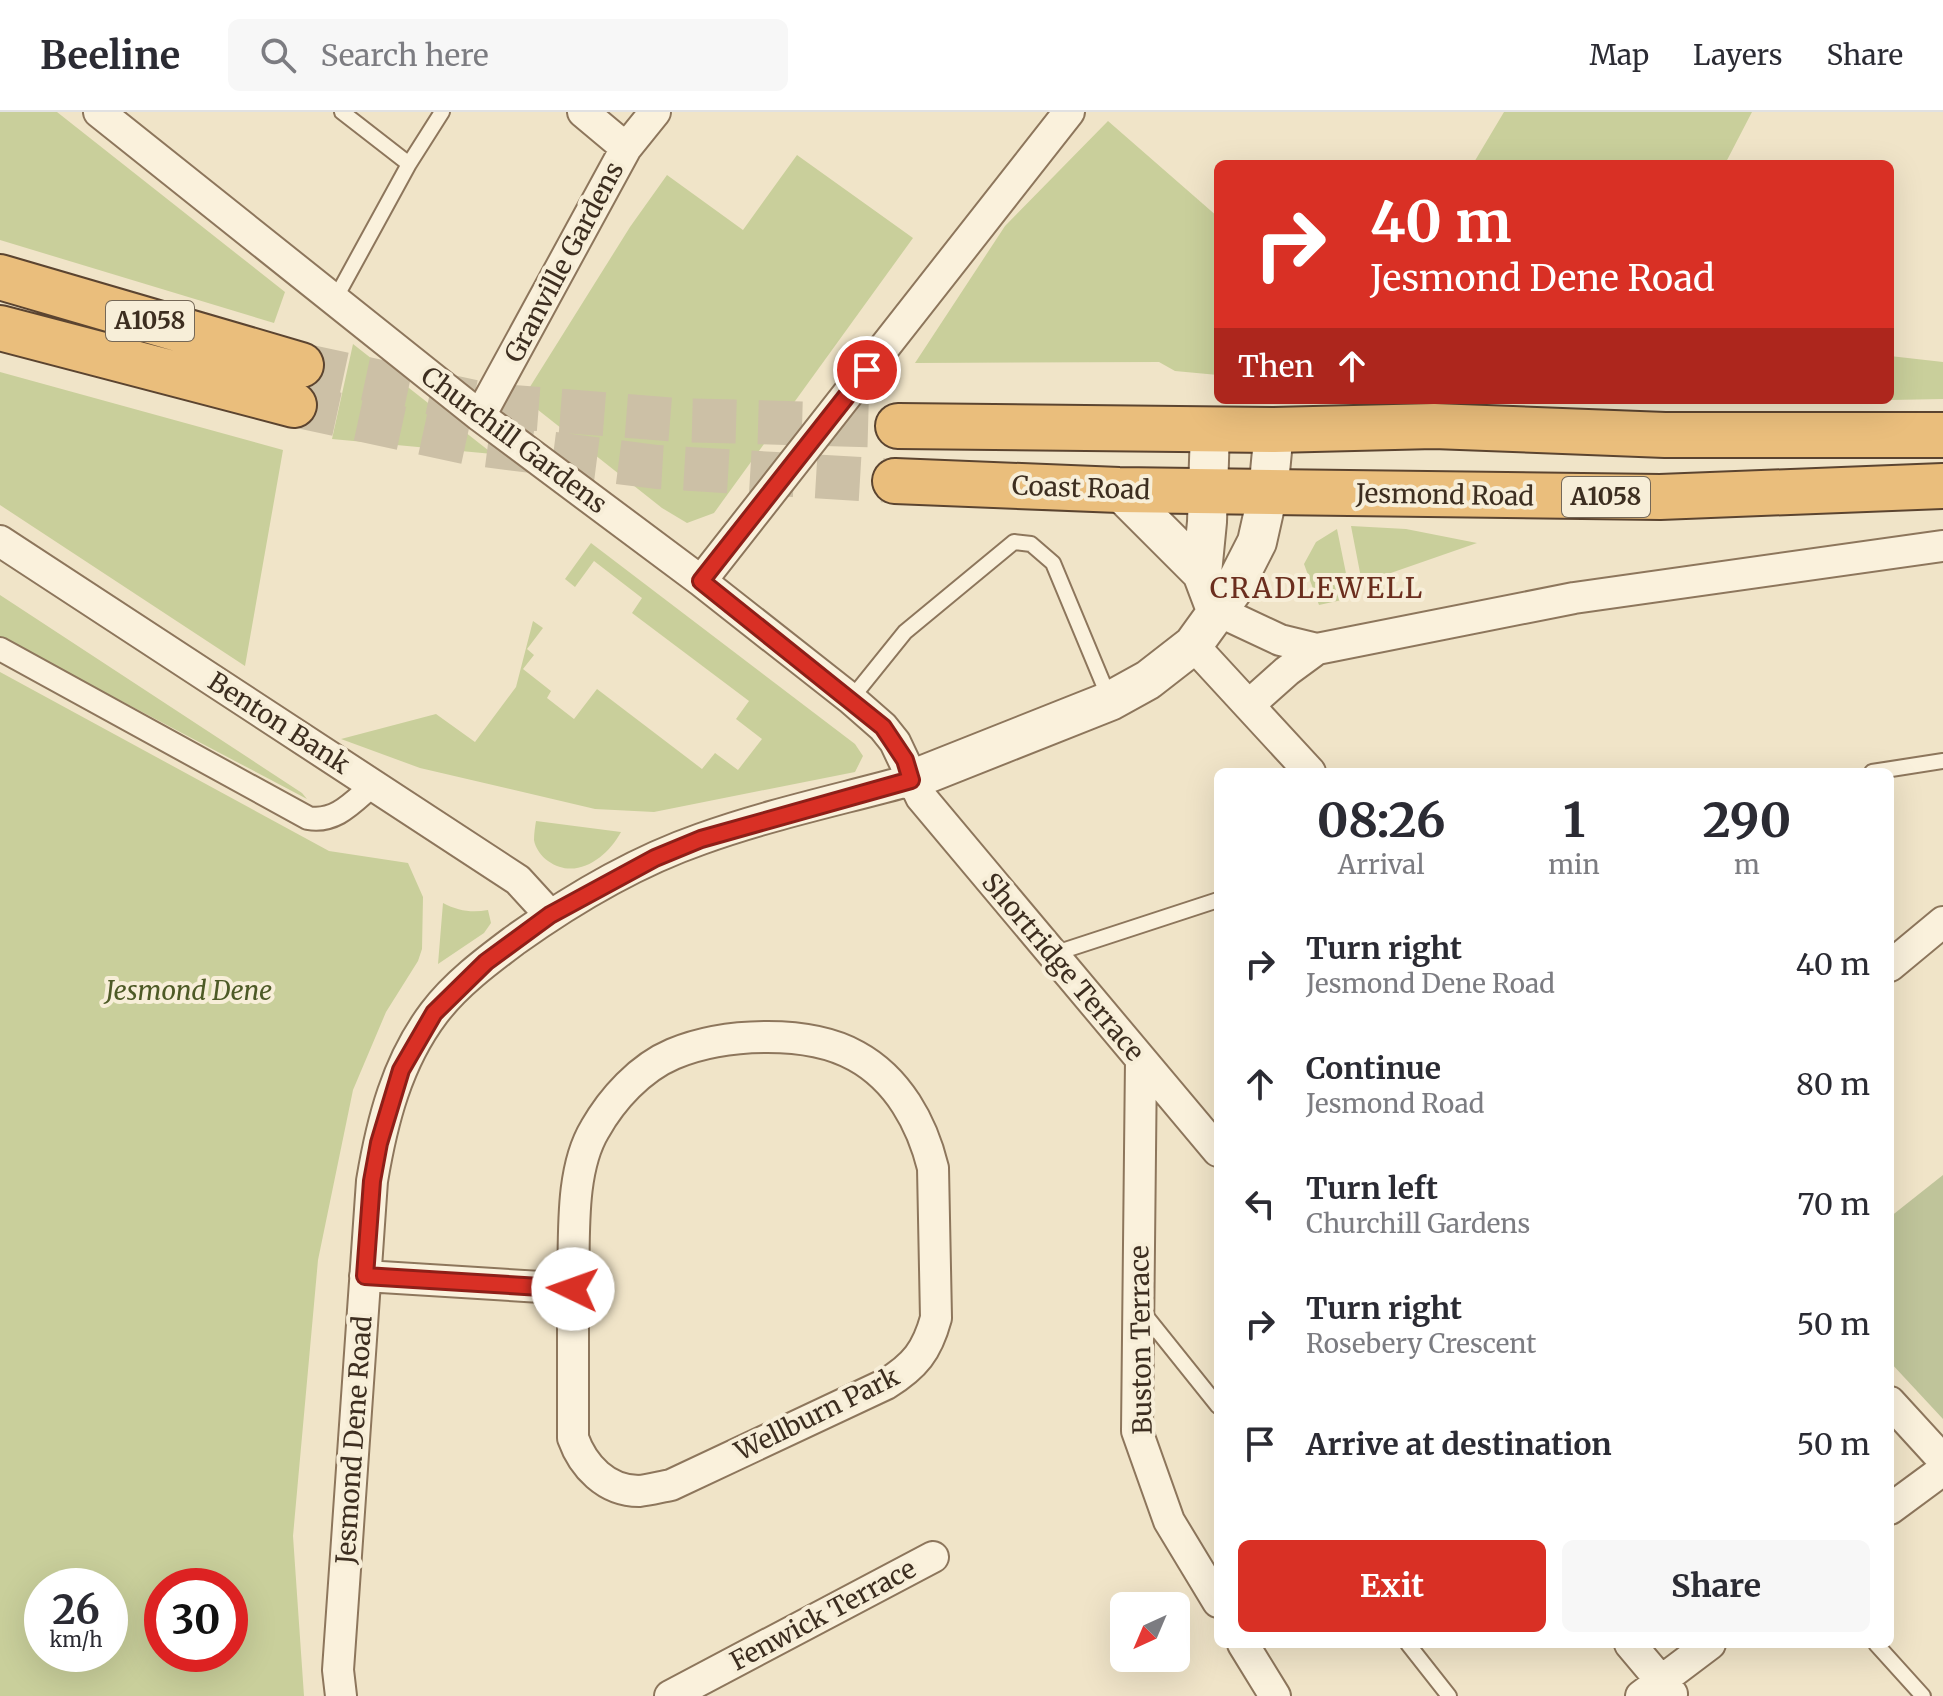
<!DOCTYPE html>
<style>
:root{--surface:#fff;--page:#f7f7f7;--text:#2b2b33;--muted:#7c7c81;--line:#e1e1e2;--accent:#d93025}
body{margin:0;font-family:Merriweather,serif;background:var(--page);color:var(--text);height:100vh;display:flex;flex-direction:column;font-size:30px;white-space:nowrap}
*{box-sizing:border-box;margin:0}
p{font-size:26px;color:var(--muted)}
.icon{flex:none;width:44px;height:44px;fill:none;stroke:currentColor;stroke-width:2;stroke-linecap:round;stroke-linejoin:round}
.map{position:relative;flex:1;overflow:hidden}
.panel{position:absolute;left:1214px;top:656px;width:680px;height:880px;display:flex;flex-direction:column;background:var(--surface);border-radius:12px;box-shadow:0 8px 32px #0002}
.panel>*{flex:none}
.hud{position:absolute;left:1214px;top:48px;width:680px;height:244px;border-radius:12px;box-shadow:0 8px 32px #0002;background:#d93025;color:#fff;overflow:hidden}
.needle{width:52px;rotate:224deg}
.controls{position:absolute;left:1110px;top:1480px;display:grid;gap:16px}
.controls a{display:grid;place-items:center;width:80px;height:80px;border-radius:12px;background:var(--surface);box-shadow:0 8px 32px #0002;font-size:40px}
.speed{position:absolute;left:24px;top:1456px;display:flex;gap:16px;font-size:40px;font-weight:700;text-align:center}
.speed>*{display:grid;place-content:center;width:104px;height:104px;border-radius:50%;background:var(--surface);box-shadow:0 8px 32px #0002;line-height:1}
.speed small{font-size:20px;font-weight:400}
.speed .limit{border:12px solid #d22;background:#fff;color:#111}
.pin{position:absolute;display:grid;place-items:center;width:68px;height:68px;color:#fff;margin:-34px;border:4px solid #fff;border-radius:50%;box-shadow:0 2px 8px #0007}
.me{position:absolute;width:88px;margin:-44px;rotate:273deg;stroke-linejoin:round;filter:drop-shadow(0 0 6px #0008)}
.turn{display:flex;align-items:center;gap:28px;height:168px;padding:0 24px;font-size:36px}
.turn .icon{width:104px;height:104px;stroke-width:2.5}
.turn b{display:block;font-size:56px;line-height:68px}
.then{display:flex;align-items:center;height:76px;padding:0 24px;background:#0003;gap:16px;font-size:30px}
.eta{display:flex;justify-content:space-evenly;align-items:center;height:136px;text-align:center}
.eta b{font-size:48px;font-weight:700;line-height:56px}
.action{display:flex;gap:16px;margin-top:auto;padding:16px 24px}
.action a{flex:1;height:92px;border-radius:12px;background:var(--accent);color:#fff;font-size:32px;font-weight:700;line-height:92px;text-align:center}
.action a+a{background:var(--page);color:var(--text)}
ul{padding:0;list-style:none}
li{display:flex;align-items:center;gap:24px;height:120px;padding:0 24px}
li div{flex:1}
li b{display:block;font-size:30px}
li em{font-style:normal}
header{display:flex;align-items:center;gap:48px;box-sizing:border-box;height:112px;padding:0 40px;background:var(--surface);border-bottom:2px solid var(--line)}
header strong{font-size:38px}
nav{display:flex;gap:44px;margin-inline-start:auto;font-size:28px}
.search{width:560px;height:72px;background:var(--page);display:flex;align-items:center;gap:20px;box-sizing:border-box;padding:0 28px;border-radius:12px;color:var(--muted);font-size:30px}
.map>svg:first-child{display:block}
</style>
<header>
<strong>Beeline</strong>
<div class="search"><svg class="icon" aria-label="search" viewBox="0 0 24 24"><circle cx="10" cy="10" r="6"/><path d="M15 15l6 6"/></svg>Search here</div>
<nav><a>Map</a><a>Layers</a><a>Share</a></nav>
</header>
<div class="map">
<svg width="1943" height="1584" viewBox="0 0 1943 1584">
<rect width="100%" height="100%" fill="#f0e4c8"/>
<!-- green -->
<path fill="#c9cf9b" fill-rule="evenodd" d="M0,0H57L285,180L274,211L0,128Z
M1504,0H1752L1725,52H1473Z
M1108,9L1218,105V263L1175,259L1159,250L915,251L1005,114Z
M797,43L913,126L714,401L687,411L662,396L523,286L630,115L667,63L743,118Z
M353,232L493,342L332,327Z
M1890,244L1943,250V287L1837,289L1827,288H1890Z
M0,260L283,338L245,554L0,393Z
M1351,414L1406,417L1477,431L1362,471Z
M1337,417L1351,486L1319,493L1304,452L1316,430Z
M591,431L855,632L863,644L855,660L654,700L595,697L420,656L341,627L436,602L475,630L516,575L533,509L543,516L527,537L534,543L523,557L551,579L547,586L574,607L597,577L702,657L715,641L738,658L762,627L736,607L749,589L632,501L642,486L594,449L575,475L565,467Z
M0,483L302,681L307,687L0,525Z
M0,560L329,739L408,751L423,785L422,837L418,849L386,900L353,978L318,1148L293,1424L304,1584H0ZM42,1474H110V1542H42ZM162,1474H230V1542H162Z
M536,709L621,720C607,746 576,769 548,749C542,745 535,736 534,728C534,722 535,715 536,709Z
M443,791C458,799 472,801 488,798L491,811L484,821L438,852Z"/>
<!-- cemetery -->
<path fill="#bfc49a" d="M1943,1063V1307L1890,1250V1105Z"/>
<g fill="none" stroke-linecap="round" stroke-linejoin="round">
<!-- trunk-tunnel -->
<path stroke="#ccc0a6" stroke-width="44" stroke-dasharray="44 22" stroke-linecap="butt" d="M301,253L488,293L678,308L898,314
M294,293L469,331L657,355L895,369"/>
<!-- service casing -->
<g stroke="#8d765c" stroke-width="18">
<path id="service" d="M342,0L409,52
M334,189L409,52L442,0
M851,587L905,520L1014,430L1031,432L1053,451L1110,588
M1872,660L1943,649
M1053,842L1218,788
M1141,1198L1218,1294
M1408,1532L1449,1584
M1876,1532L1923,1584"/>
</g>
<!-- pedestrian casing -->
<g stroke="#8d765c" stroke-width="26">
<path id="pedestrian" d="M0,537L308,706C336,711 353,690 373,673"/>
</g>
<!-- minor casing -->
<g stroke="#8d765c" stroke-width="34">
<path id="minor" d="M99,0L480,304L701,469L851,587L883,615L895,630L921,685L1218,1039
M583,0L626,36
M480,304L626,36L655,0
M0,429L518,768L550,803
M701,469L1069,0
M1216,498L1280,528L1317,537
M1193,533L1310,660
M1249,593L1287,559L1317,537L1574,486L1942,434
M1890,854L1943,810
M1141,948L1137,1319L1169,1409L1218,1490
M365,1164L573,1177C575,1128 569,1060 595,1017C612,987 640,956 673,942C723,921 808,917 856,944C898,967 922,1011 933,1056L936,1206C927,1239 915,1254 886,1272L671,1373C660,1375 649,1378 639,1379C606,1379 583,1354 573,1326V1177
M1890,1290L1943,1348
M1890,1397L1943,1358
M1243,1532L1275,1584
M1630,1532L1672,1582
M341,1584L338,1558L372,1069C382,1009 397,950 434,901C456,872 487,849 515,828C571,788 635,750 701,727C767,703 842,687 911,668
M670,1584L933,1445
M1641,1584L1710,1532"/>
</g>
<!-- tertiary casing -->
<g stroke="#8d765c" stroke-width="42">
<path id="tertiary" d="M1119,378L1202,461L1216,498
M1202,461L1207,410L1210,318
M911,668L1110,589L1148,568L1193,533L1232,479L1257,430L1268,381L1274,318"/>
</g>
<!-- trunk casing -->
<g stroke="#5b4430" stroke-width="48">
<path id="trunk" d="M0,165L301,253
M0,216L294,293
M898,314L1274,318L1434,314L1665,323H1943
M895,369L1119,378L1660,385L1943,374"/>
</g>
<!-- service -->
<use href="#service" stroke="#faf1dc" stroke-width="14"/>
<!-- pedestrian -->
<use href="#pedestrian" stroke="#faf1dc" stroke-width="22"/>
<!-- minor -->
<use href="#minor" stroke="#faf1dc" stroke-width="30"/>
<!-- tertiary -->
<use href="#tertiary" stroke="#faf1dc" stroke-width="38"/>
<!-- trunk -->
<use href="#trunk" stroke="#eabe7c" stroke-width="44"/>
</g>
<g fill="none" stroke-linecap="round" stroke-linejoin="round">
<!-- route casing -->
<g stroke="#8d1f18" stroke-width="20">
<path id="route" d="M573,1177L365,1164L372,1069L379,1031L401,958L434,901L486,850L550,803L655,746L701,727L911,668L905,648L883,615L701,469L867,258"/>
</g>
<!-- route -->
<use href="#route" stroke="#d93025" stroke-width="14"/>
</g>
<g text-anchor="middle" stroke-width="8" stroke-linejoin="round" paint-order="stroke">
<!-- shield labels -->
<g fill="#f7eed8" stroke="#756857" stroke-width="2">
<rect x="106" y="189" width="88" height="40" rx="6"/>
<rect x="1562" y="365" width="88" height="40" rx="6"/>
</g>
<g font-size="24" font-weight="bold" fill="#3d2e20">
<text x="150" y="217">A1058</text>
<text x="1606" y="393">A1058</text>
</g>
<!-- street labels -->
<g font-size="26" fill="#3d2e20" stroke="#f7eed8">
<text transform="translate(564 150) rotate(-62)" y="9">Granville Gardens</text>
<text transform="translate(514 328) rotate(37)" y="9">Churchill Gardens</text>
<text transform="translate(1081 376) rotate(2)" y="9">Coast Road</text>
<text transform="translate(1445 383) rotate(1)" y="9">Jesmond Road</text>
<text transform="translate(279 611) rotate(33)" y="9">Benton Bank</text>
<text transform="translate(1063 855) rotate(50)" y="9">Shortridge Terrace</text>
<text transform="translate(1141 1228) rotate(-91)" y="9">Buston Terrace</text>
<text transform="translate(817 1302) rotate(-26)" y="9">Wellburn Park</text>
<text transform="translate(354 1328) rotate(-86)" y="9">Jesmond Dene Road</text>
<text transform="translate(823 1503) rotate(-28)" y="9">Fenwick Terrace</text>
</g>
<!-- park labels -->
<g font-size="26" font-style="italic" fill="#4d5a26" stroke="#f7eed8">
<text x="189" y="888">Jesmond Dene</text>
</g>
<!-- neighbourhood labels -->
<g font-size="28" letter-spacing="2" fill="#6b2e1e" stroke="#f7eed8">
<text x="1317" y="486">CRADLEWELL</text>
</g>
</g>
</svg>
<div class="controls">
<a><svg class="needle" viewBox="-14 -14 28 28"><path d="M0-13l5 13h-10z" fill="#e53935"/><path d="M0 13l5-13h-10z" fill="#7c7c81"/></svg></a>
</div>
<div class="speed"><div>26<small>km/h</small></div><div class="limit">30</div></div>
<div class="pin" style="left:867px;top:258px;background:#d93025"><svg class="icon" aria-label="arrive" viewBox="0 0 24 24"><path d="M6 21V4h12l-3 4 3 4H6"/></svg></div>
<svg class="me" style="left:573px;top:1177px" viewBox="-20 -20 40 40"><circle r="19" fill="#fff"/><path d="M0-13L10 11 0 6-10 11z" fill="#d93025"/></svg>
<div class="hud">
<div class="turn"><svg class="icon" aria-label="right" viewBox="0 0 24 24"><path d="M7 20v-9h11M14 6l5 5-5 5"/></svg><div><b>40 m</b>Jesmond Dene Road</div></div>
<div class="then">Then<svg class="icon" aria-label="ahead" viewBox="0 0 24 24"><path d="M12 20V5M6 11l6-6 6 6"/></svg></div>
</div>
<section class="panel">
<div class="eta">
<div><b>08:26</b><p>Arrival</p></div>
<div><b>1</b><p>min</p></div>
<div><b>290</b><p>m</p></div>
</div>
<ul>
<li><svg class="icon" aria-label="right" viewBox="0 0 24 24"><path d="M7 20v-9h11M14 6l5 5-5 5"/></svg><div><b>Turn right</b><p>Jesmond Dene Road</p></div><em>40 m</em></li>
<li><svg class="icon" aria-label="ahead" viewBox="0 0 24 24"><path d="M12 20V5M6 11l6-6 6 6"/></svg><div><b>Continue</b><p>Jesmond Road</p></div><em>80 m</em></li>
<li><svg class="icon" aria-label="left" viewBox="0 0 24 24"><path d="M17 20v-9H6M10 6l-5 5 5 5"/></svg><div><b>Turn left</b><p>Churchill Gardens</p></div><em>70 m</em></li>
<li><svg class="icon" aria-label="right" viewBox="0 0 24 24"><path d="M7 20v-9h11M14 6l5 5-5 5"/></svg><div><b>Turn right</b><p>Rosebery Crescent</p></div><em>50 m</em></li>
<li><svg class="icon" aria-label="arrive" viewBox="0 0 24 24"><path d="M6 21V4h12l-3 4 3 4H6"/></svg><div><b>Arrive at destination</b></div><em>50 m</em></li>
</ul>
<div class="action"><a>Exit</a><a>Share</a></div>
</section>
</div>
